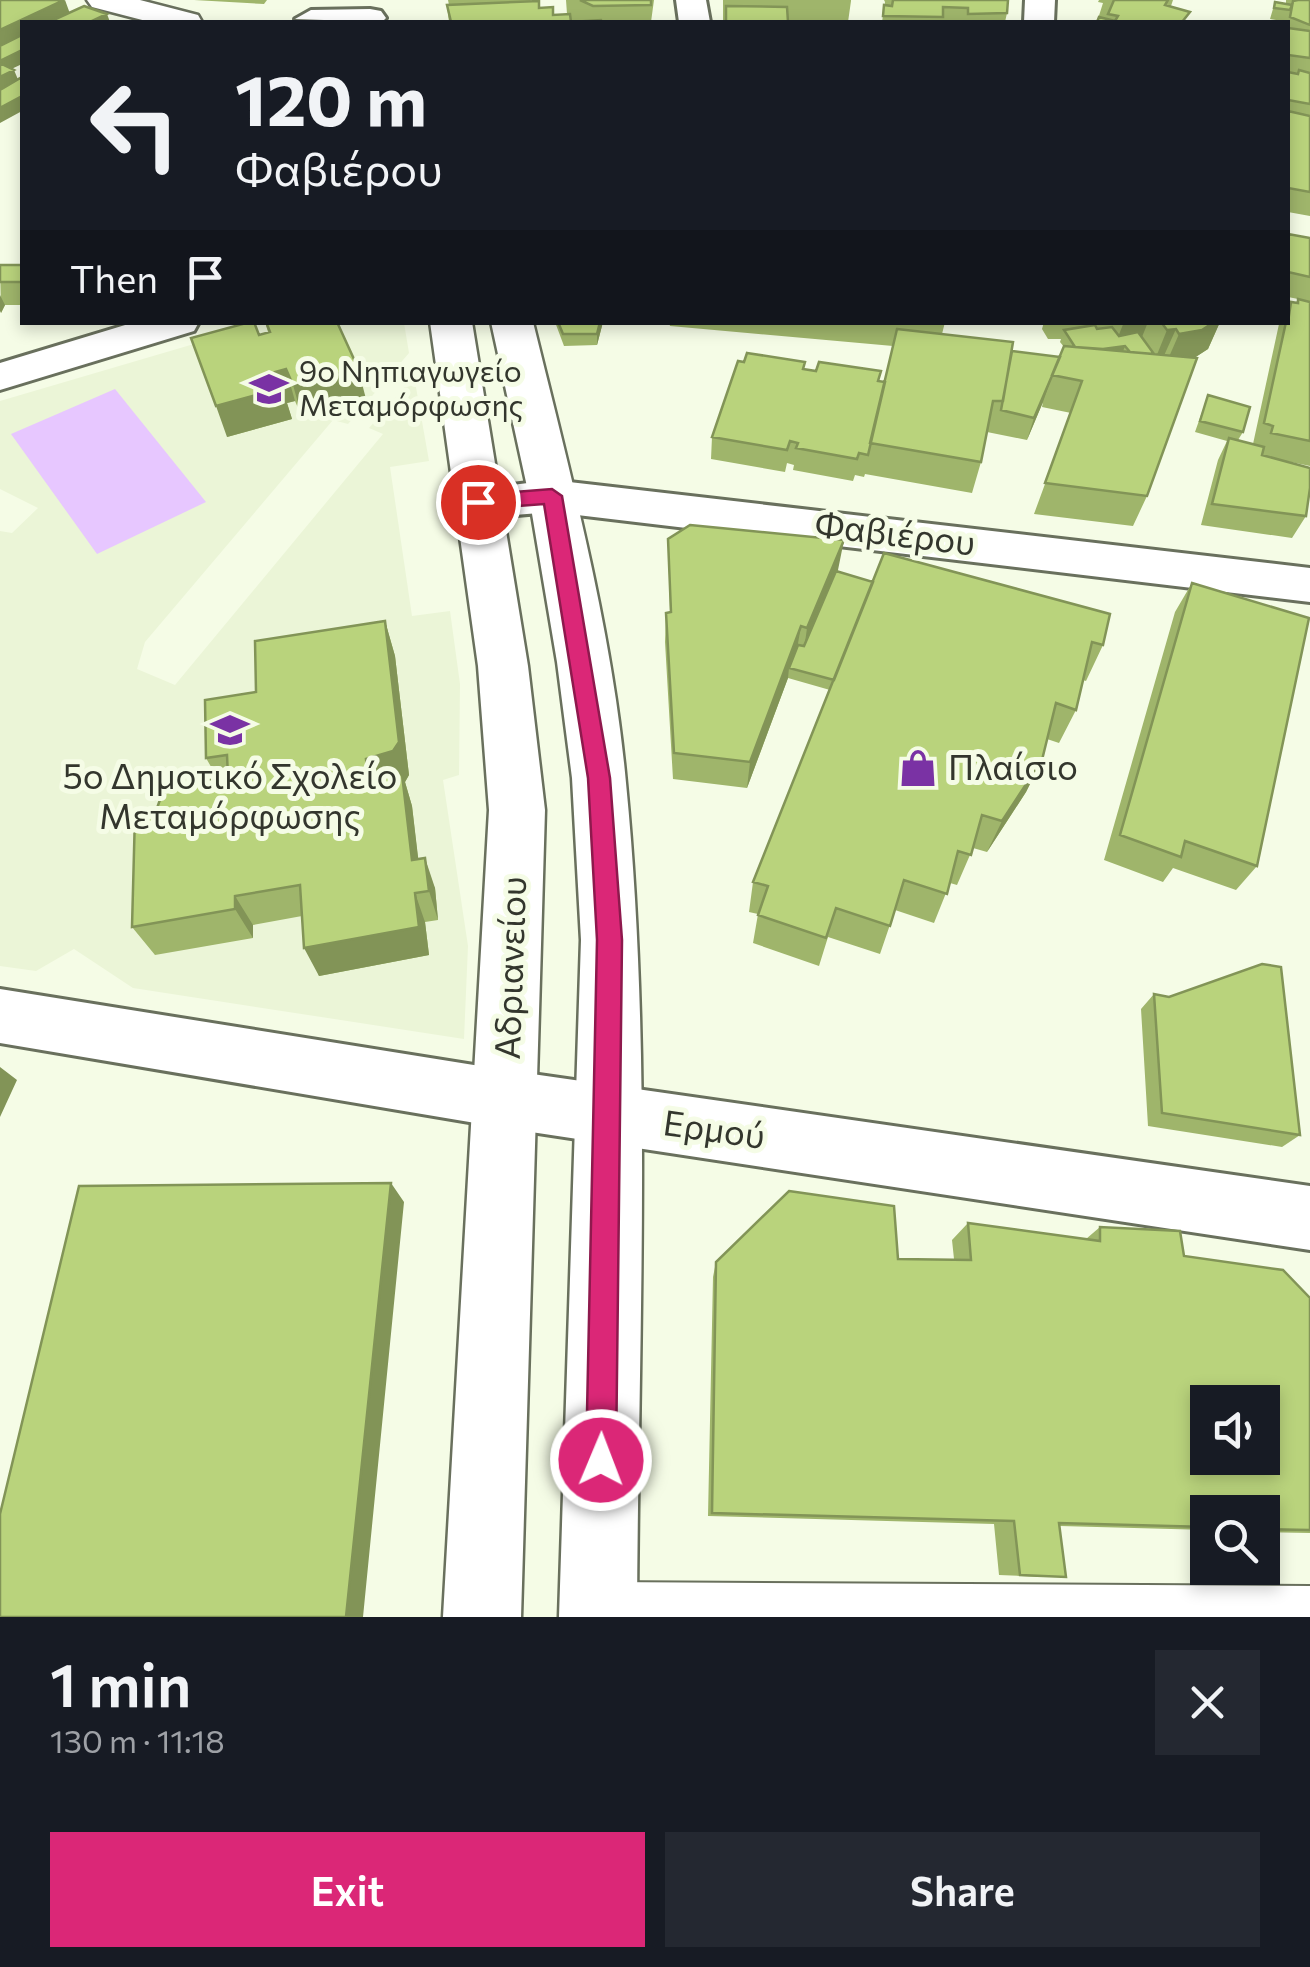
<!DOCTYPE html>
<meta charset="utf-8">
<style>
:root{--surface:#171b24;--page:#242831;--text:#f1f3f6;--muted:#9ea1a6;--accent:#db2777}
body{margin:0;font-family:Commissioner,sans-serif;background:var(--page);color:var(--text);height:100vh;display:flex;flex-direction:column;font-size:38px;white-space:nowrap}
*{box-sizing:border-box;margin:0}
p{font-size:32px;color:var(--muted)}
.icon{flex:none;width:55px;height:55px;fill:none;stroke:currentColor;stroke-width:2;stroke-linecap:round;stroke-linejoin:round}
.map{position:relative;height:1617px;overflow:hidden}
.panel{display:flex;flex-direction:column;background:var(--surface);flex:1}
.panel>*{flex:none}
.banner{position:absolute;left:20px;top:20px;width:1270px;height:305px;border-radius:0px;box-shadow:0 5px 15px #0003;background:#171b24;color:var(--text);overflow:hidden}
.controls{position:absolute;left:1190px;top:1385px;display:grid;gap:20px}
.controls a{display:grid;place-items:center;width:90px;height:90px;border-radius:0px;background:var(--surface);box-shadow:0 5px 15px #0003;font-size:50px}
.pin{position:absolute;display:grid;place-items:center;width:85px;height:85px;color:#fff;margin:-42px;border:5px solid #fff;border-radius:50%;box-shadow:0 2px 10px #0007}
.me{position:absolute;width:110px;margin:-55px;rotate:1deg;stroke-linejoin:round;filter:drop-shadow(0 0 8px #0008)}
.turn{display:flex;align-items:center;gap:35px;height:210px;padding:0 50px;font-size:45px}
.turn .icon{width:130px;height:130px;stroke-width:2.5}
.turn b{display:block;font-size:70px;line-height:85px}
.then{display:flex;align-items:center;height:95px;padding:0 50px;background:#0003;gap:20px;font-size:38px}
.round{display:grid;place-items:center;flex:none;width:105px;height:105px;border-radius:0px;background:var(--page)}
.summary{display:flex;align-items:center;justify-content:space-between;height:170px;padding:0 50px}
h1{font-size:60px;font-weight:600;line-height:75px}
.button{display:flex;gap:20px;margin-top:auto;padding:20px 50px}
.button a{flex:1;height:115px;border-radius:0px;background:var(--accent);color:#fff;font-size:40px;font-weight:600;line-height:115px;text-align:center}
.button a+a{background:var(--page);color:var(--text)}
.map>svg:first-child{display:block}
</style>
<div class="map">
<svg width="1310" height="1617" viewBox="0 0 1310 1617">
<rect width="100%" height="100%" fill="#f5fce6"/>
<!-- built -->
<path fill="#ebf5d7" d="M265,323H404L409,353L348,424L333,420L145,642L137,669L175,685L383,434L369,428L414,376L429,461L390,467L412,616L450,611L460,684L459,775L443,780L468,946L464,1039L133,988L74,949L36,971L0,966V531L12,533L38,508L0,489V401Z"/>
<!-- green -->
<path fill="#e7c7ff" d="M115,389L206,502L97,554L11,434Z"/>
<g fill="none" stroke-linecap="round" stroke-linejoin="round">
<!-- service casing -->
<g stroke="#69705d" stroke-width="4">
<path id="service" d="M602,1582L1310,1586V1617H594L583,1601L588,1587Z"/>
</g>
<!-- minor casing -->
<g stroke="#69705d" stroke-width="6">
<path id="minor" d="M676,0H706L710,22H679Z
M1025,0H1055L1054,22H1024Z
M370,9L381,11L386,18L382,22L295,19L311,10Z
M135,322H199L194,331L0,390V363Z
M552,480L1310,568V602L552,512L479,518L463,513L457,502L463,491Z
M0,989L505,1070L1310,1186V1250L505,1128L0,1043Z"/>
</g>
<!-- tertiary casing -->
<g stroke="#69705d" stroke-width="5">
<path id="tertiary" d="M87,0H140L198,15L202,22H150L92,7Z
M430,322H472L528,666L545,810L521,1617H443L489,810L478,666Z
M491,322H533C570,473 612,628 626,783C653,1059 638,1340 637,1617H559L581,940L572,778L557,662L529,496Z"/>
</g>
<!-- service -->
<use href="#service" fill="#fff" fill-rule="evenodd"/>
<!-- minor -->
<use href="#minor" fill="#fff" fill-rule="evenodd"/>
<!-- tertiary -->
<use href="#tertiary" fill="#fff" fill-rule="evenodd"/>
</g>
<!-- wall -->
<path fill="#9fb56b" d="M194,0H267L264,4Z
M448,0H530L539,8L553,15L567,14L566,0H654L651,22H449L447,5H449Z
M723,0H851V1L848,22L723,21Z
M884,0H1008L1007,13L1005,22H882L885,2Z
M1099,0H1173L1171,6L1190,12L1097,22L1103,3L1098,2Z
M1286,0H1310V216L1288,212V22L1270,19L1275,2L1286,4Z
M1288,234L1310,238V466L1281,460L1306,516L1292,538L1201,525L1218,460L1227,441L1195,432L1208,395L1243,432L1238,440L1253,444L1279,324L1280,322H1288V308L1291,302L1296,303L1298,299L1288,297Z
M0,265H22V305H5L1,313Z
M265,322H337L366,399L302,417L295,401L287,403L292,419L227,437L259,335L268,332Z
M555,322H603L597,345L564,346Z
M669,322H945L942,334L1012,351L1060,357L1064,347L1060,342L1061,339H1048L1042,329L1044,322H1220L1208,349L1194,358L1147,496L1133,526L1034,514L1071,413L1042,407L1043,402L1027,440L987,432L981,462L972,493L865,474L864,477L855,475L853,481L793,470L794,465L787,463L785,472L711,459L712,437L804,369L885,382L893,346L670,326Z
M668,539L1103,645L1086,681L1083,680L1076,710L1059,743L1047,739L1042,760L1026,792L987,852L973,848L957,885L950,883L934,923L895,910L880,954L828,937L819,966L753,943L758,914L749,912L753,882L830,690L788,678L747,788L673,779L665,642L666,613L670,612Z
M1192,583L1257,866L1236,890L1173,868L1163,882L1104,860L1175,612Z
M385,621L395,656L409,775L405,782L412,806L418,859L435,888L438,920L425,922L429,955L319,976L302,916L253,925V938L155,955L132,927L156,811L218,779L206,758L256,692Z
M1154,994L1300,1135L1282,1147L1148,1126L1141,1009Z
M968,1223L1086,1239L1100,1227L1310,1298V1533L1262,1532V1512H1208V1530L1060,1526L1043,1577L999,1575L994,1524L708,1516L713,1277L716,1262L954,1259L952,1240Z"/>
<!-- shaded-wall -->
<path fill="#829457" d="M65,0L73,22H22V46L0,49V30Z
M107,14L110,22H90Z
M22,50V64L3,73L0,66V61Z
M14,70L22,89L0,105V77Z
M22,96V111L0,123V108Z
M0,295L5,305L1,313L0,311Z
M600,322H603L597,345V334Z
M1124,322H1148L1140,342L1114,347Z
M1214,322H1220L1208,349L1188,362L1165,366L1179,334Z
M1176,329L1162,360L1154,362L1167,330Z
M1125,346L1121,357L1080,353Z
M358,368L366,399L302,417L293,385Z
M286,369L295,401L287,403L292,419L227,437L216,406L275,372Z
M1051,379L1043,402L1027,440L1034,418Z
M844,540L838,570L803,657L807,628Z
M385,621L395,656L409,775L405,782L412,806L422,890L368,780L366,759Z
M801,626L796,655L789,668L788,678L747,788L750,762Z
M1042,760L1026,792L987,852L1002,821Z
M425,858L435,888L438,920L429,891Z
M415,893L425,922L429,955L319,976L304,948Z
M235,896L253,925V938L235,909Z
M0,1067L17,1080L0,1117Z
M391,1183L404,1202L363,1617H346Z"/>
<!-- building -->
<path fill="#b9d37c" stroke="#829457" stroke-width="2.5" fill-rule="evenodd" d="M0,0H64L0,30Z
M580,0H651V5L593,6Z
M893,0H1008L1007,13L968,14V8L943,7V17L883,16L884,5L892,6Z
M1114,0H1168L1165,5L1190,12L1182,22H1097L1099,17L1115,21L1118,16L1108,14Z
M1298,0H1310V25L1290,17L1293,1Z
M539,1V8L553,7V15L570,14L571,22L601,20L602,22H451L447,5Z
M1275,2L1292,5L1290,10L1274,8Z
M84,6L107,14L90,22H49Z
M726,6L787,7L788,22H726Z
M1288,28L1310,31V58L1288,55Z
M22,35V50L0,61V46Z
M0,63L14,70L0,77Z
M1299,70L1310,73V104L1288,100V72L1298,74Z
M22,77V96L0,108V90Z
M1288,111L1310,116V192L1288,188Z
M1288,234L1310,238V277L1288,272Z
M0,265H22V282H0Z
M1298,299L1310,302V441L1271,433L1273,426L1264,423L1286,322H1288L1291,302L1298,303Z
M250,322H254L259,335L270,332L266,322H337L358,368L293,385L286,369L275,372L282,388L216,406L191,338Z
M558,322H600L597,334H563Z
M1161,322H1214L1202,330L1179,334L1176,329L1167,330Z
M1095,325L1097,329L1112,327L1119,336L1138,332L1154,354L1130,352L1125,346L1103,349L1075,347L1064,330Z
M897,329L1013,342L1003,401H993L981,462L870,443Z
M1064,346L1197,358L1147,496L1045,483L1082,381L1052,375Z
M1012,351L1060,357L1034,418L1001,410Z
M747,353L805,362L803,369L816,371L819,362L881,371L878,381L885,382L868,455L859,453L857,459L796,448L798,443L790,441L787,450L712,437L738,361L744,362Z
M1208,395L1250,407L1243,432L1200,421Z
M1229,438L1264,447L1262,455L1310,468V488L1306,516L1212,504Z
M690,525L844,540L807,628L801,626L750,762L674,753L666,613L671,612L668,539Z
M884,553L1110,614L1103,645L1092,642L1076,710L1056,703L1042,760L1002,821L982,815L971,855L958,851L947,894L904,880L890,926L836,908L826,938L758,915L768,886L753,882Z
M836,571L873,582L834,680L789,668L798,645L804,646Z
M1192,583L1309,618L1257,866L1185,841L1181,857L1120,835Z
M385,621L399,742L393,751L366,759L368,780L402,774L412,860L425,858L429,891L415,893L419,927L304,948L300,885L235,896V909L132,927L135,814L156,811L162,794L177,785L228,777L227,755L206,758L205,700L256,692L255,641Z
M1262,964L1281,967L1300,1135L1162,1113L1154,994L1169,997Z
M391,1183L346,1617H0V1514L79,1186Z
M789,1191L894,1206L898,1259L971,1260L968,1223L1100,1241V1227L1180,1231L1184,1256L1283,1270L1310,1298V1530L1262,1529V1512H1208V1527L1059,1523L1066,1577L1020,1575L1014,1521L712,1513L716,1262ZM1208,1402H1262V1458H1208Z"/>
<!-- route -->
<path fill="#db2777" stroke="#8e194d" stroke-width="2.5" d="M552,489L562,496L610,778L622,940L616,1460L611,1471L601,1476L590,1471L586,1460L597,940L588,778L544,504L478,509L469,502L478,495Z"/>
<!-- icons -->
<defs>
<g id="school-bare" transform="scale(3)"><path d="M0-5L7-2L0 1L-7-2ZM-4 1L0 2.5L4 1V4Q0 6-4 4Z" fill="#7a32a4" stroke="#f5fce6" stroke-width="2.5" paint-order="stroke"/></g>
<g id="shop-bare" transform="scale(3)"><path d="M-5-2.5h2.3a2.7 3.5 0 0 1 5.4 0H5L5.5 6h-11ZM-1.5-2.5h3a1.5 2.3 0 0 0-3 0Z" fill="#7a32a4" stroke="#f5fce6" stroke-width="2.5" paint-order="stroke"/></g>
</defs>
<g fill-rule="evenodd">
<use href="#school-bare" x="269" y="389"/>
<use href="#school-bare" x="230" y="730"/>
<use href="#shop-bare" x="918" y="768"/>
</g>
<g text-anchor="middle" stroke-width="10" stroke-linejoin="round" paint-order="stroke">
<!-- far-poi labels -->
<g font-size="30" fill="#33362d" stroke="#f5fce6" text-anchor="start">
<text x="299" y="382">9ο Νηπιαγωγείο<tspan x="299" dy="34">Μεταμόρφωσης</tspan></text>
</g>
<!-- street labels -->
<g font-size="35" fill="#33362d" stroke="#f5fce6">
<text transform="translate(895 534) rotate(7)" y="12">Φαβιέρου</text>
<text transform="translate(511 968) rotate(-88)" y="12">Αδριανείου</text>
<text transform="translate(714 1130) rotate(8)" y="12">Ερμού</text>
</g>
<!-- poi labels -->
<g font-size="35" fill="#33362d" stroke="#f5fce6" text-anchor="start">
<text x="948" y="780">Πλαίσιο</text>
<text x="230" y="789" text-anchor="middle">5ο Δημοτικό Σχολείο<tspan x="230" dy="40">Μεταμόρφωσης</tspan></text>
</g>
</g>
</svg>
<div class="controls">
<a><svg class="icon" aria-label="sound" viewBox="0 0 24 24"><path d="M4 9h4l5-4v14l-5-4H4zM17 9q2 3 0 6"/></svg></a>
<a><svg class="icon" aria-label="search" viewBox="0 0 24 24"><circle cx="10" cy="10" r="6"/><path d="M15 15l6 6"/></svg></a>
</div>
<div class="pin" style="left:478px;top:502px;background:#d93025"><svg class="icon" aria-label="arrive" viewBox="0 0 24 24"><path d="M6 21V4h12l-3 4 3 4H6"/></svg></div>
<svg class="me" style="left:601px;top:1460px" viewBox="-20 -20 40 40"><circle r="17" fill="#db2777" stroke="#fff" stroke-width="3"/><path d="M0-11L8 9 0 5-8 9z" fill="#fff"/></svg>
<div class="banner">
<div class="turn"><svg class="icon" aria-label="left" viewBox="0 0 24 24"><path d="M17 20v-9H6M10 6l-5 5 5 5"/></svg><div><b>120 m</b>Φαβιέρου</div></div>
<div class="then">Then<svg class="icon" aria-label="arrive" viewBox="0 0 24 24"><path d="M6 21V4h12l-3 4 3 4H6"/></svg></div>
</div>
</div>
<section class="panel">
<div class="summary"><div><h1>1 min</h1><p>130 m · 11:18</p></div><a class="round"><svg class="icon" aria-label="close" viewBox="0 0 24 24"><path d="M6 6l12 12M18 6L6 18"/></svg></a></div>
<div class="button"><a>Exit</a><a>Share</a></div>
</section>
